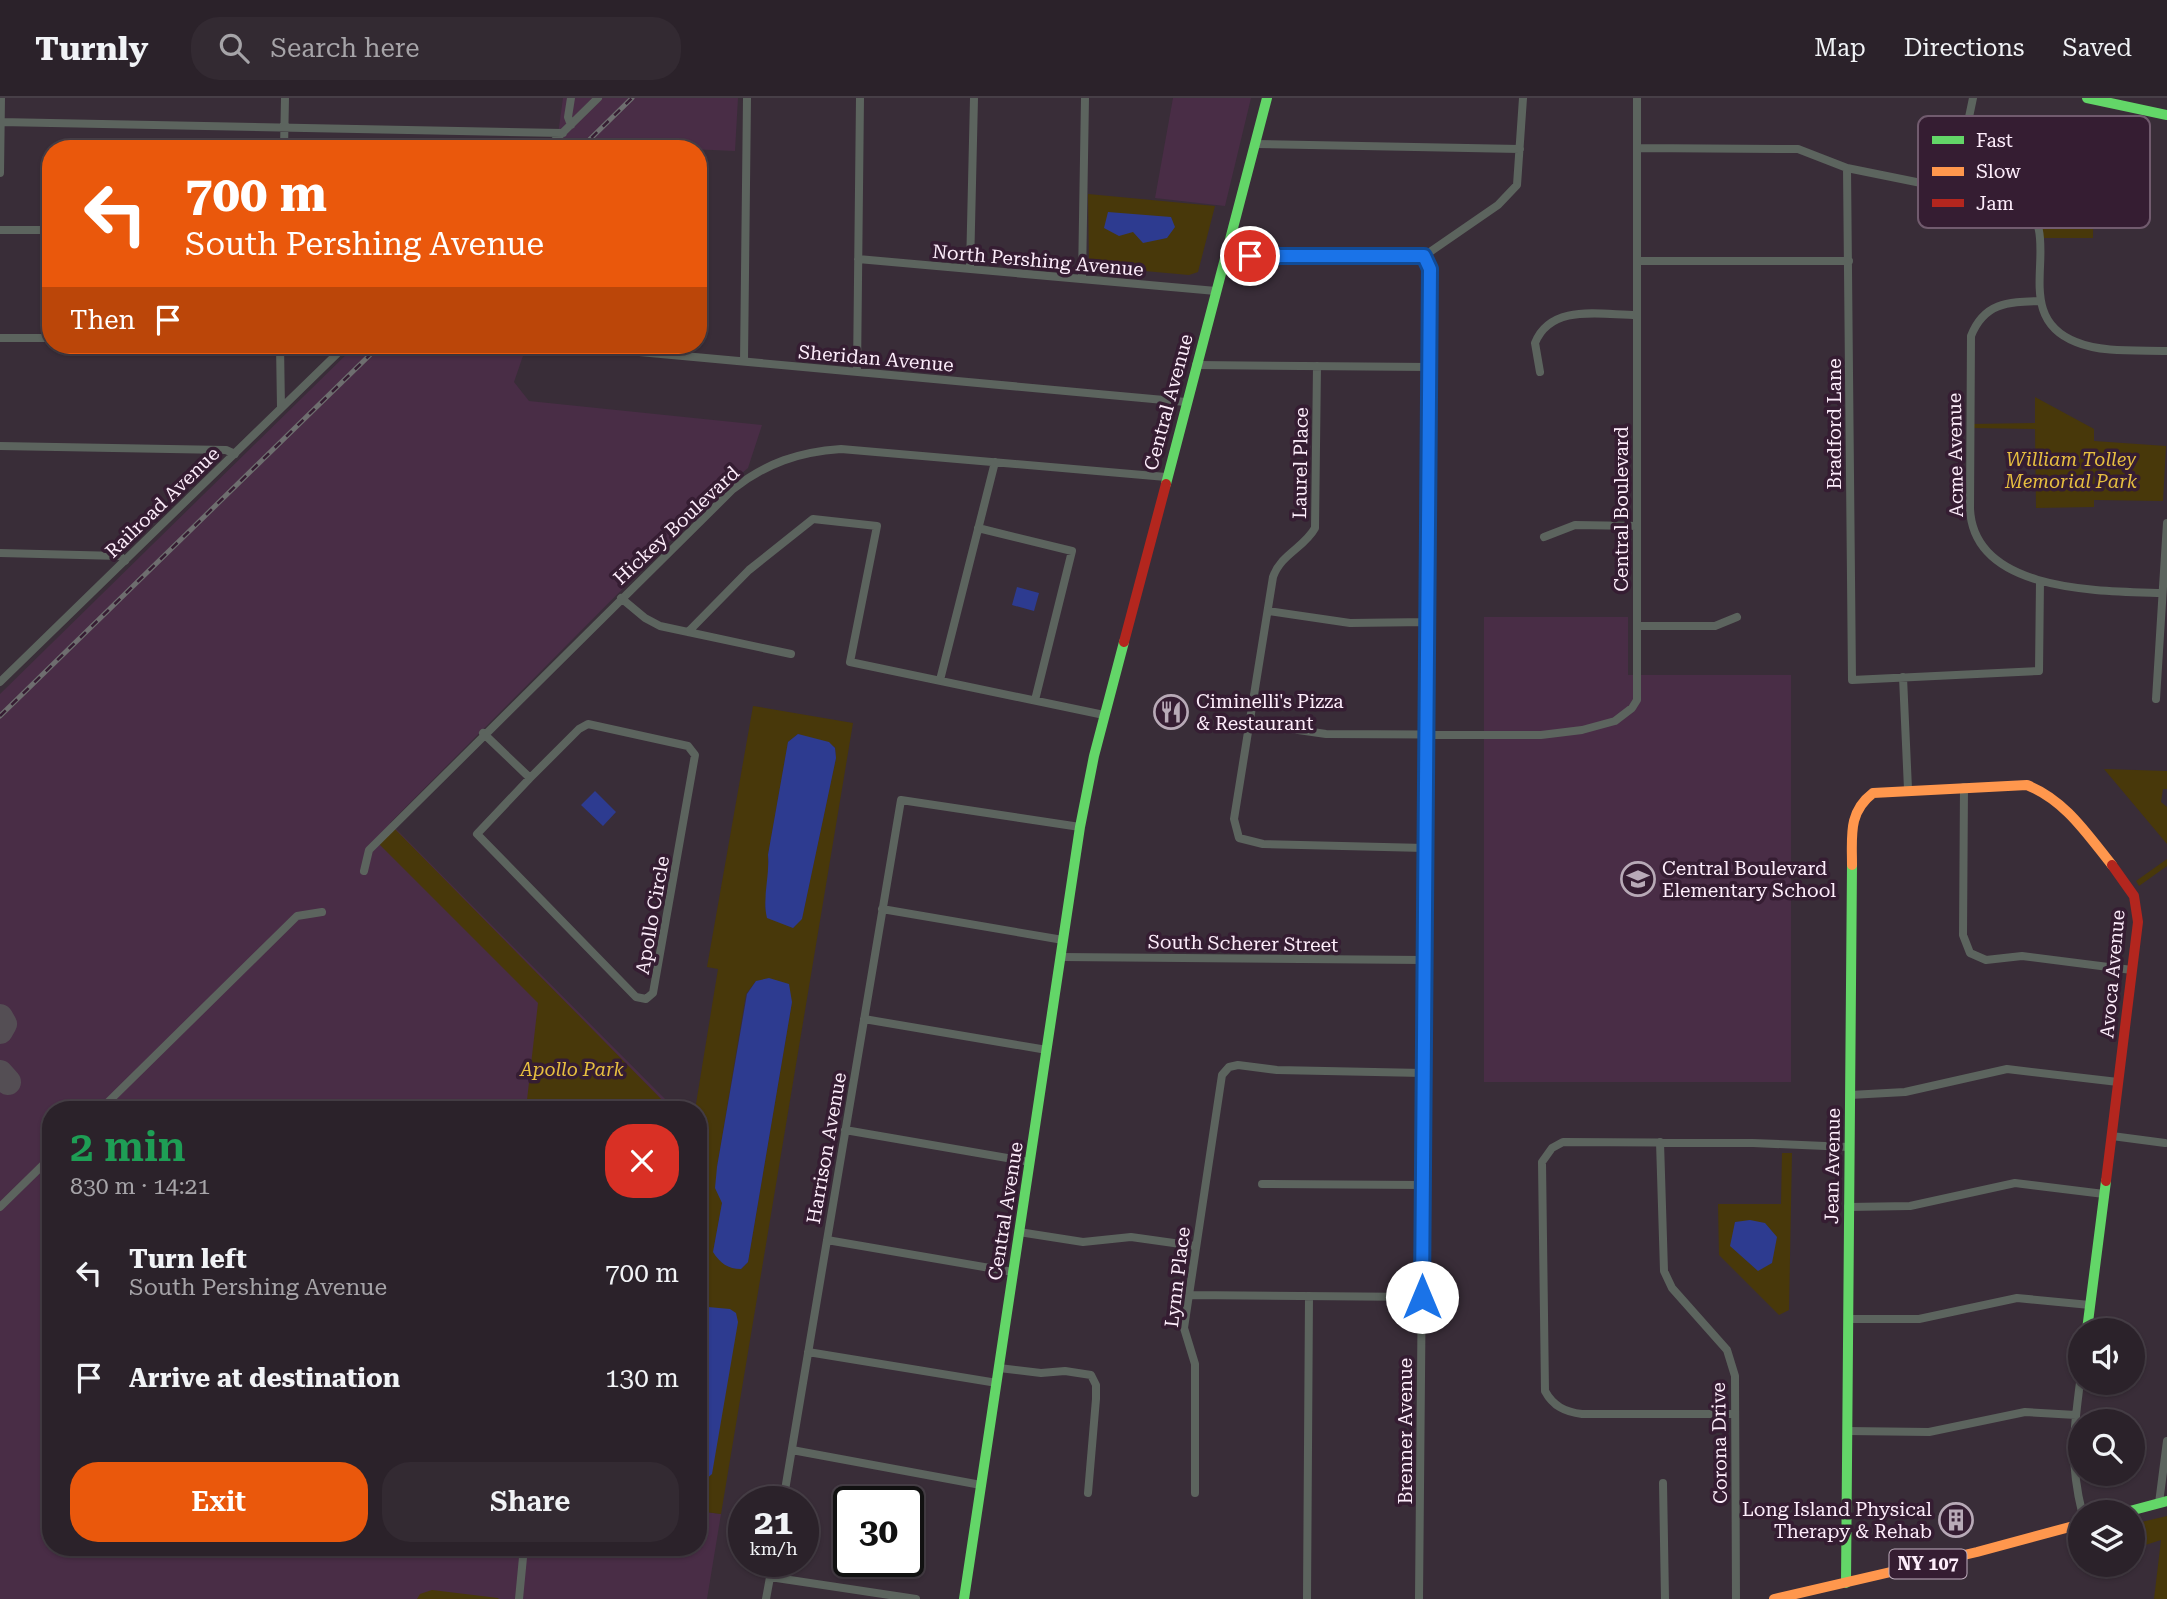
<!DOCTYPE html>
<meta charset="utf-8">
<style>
:root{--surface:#2b222a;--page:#332a32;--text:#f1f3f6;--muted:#a6a4a8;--line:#473f47;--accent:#ea580c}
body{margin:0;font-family:"Roboto Serif",serif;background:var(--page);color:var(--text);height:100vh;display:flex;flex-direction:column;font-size:26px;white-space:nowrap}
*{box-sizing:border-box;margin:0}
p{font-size:23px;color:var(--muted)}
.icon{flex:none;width:38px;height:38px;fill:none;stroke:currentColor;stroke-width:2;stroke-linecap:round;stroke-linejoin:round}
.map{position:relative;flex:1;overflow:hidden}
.details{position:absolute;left:42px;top:1003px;width:665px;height:455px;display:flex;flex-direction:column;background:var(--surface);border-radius:28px;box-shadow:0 2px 5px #0004,0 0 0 2px var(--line)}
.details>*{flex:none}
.top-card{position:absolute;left:42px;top:42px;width:665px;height:214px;border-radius:28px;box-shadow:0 2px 5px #0004,0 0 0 2px var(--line);background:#ea580c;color:#fff;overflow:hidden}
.controls{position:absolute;left:2068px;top:1220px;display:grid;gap:14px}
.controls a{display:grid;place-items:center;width:77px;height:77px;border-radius:50%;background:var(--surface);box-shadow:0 2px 5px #0004,0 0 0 2px var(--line);font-size:35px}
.speed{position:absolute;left:728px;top:1388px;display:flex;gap:14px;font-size:35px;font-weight:700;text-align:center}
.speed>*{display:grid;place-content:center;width:91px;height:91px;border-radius:50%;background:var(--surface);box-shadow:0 2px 5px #0004,0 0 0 2px var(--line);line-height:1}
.speed small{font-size:18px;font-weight:400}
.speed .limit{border:4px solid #111;border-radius:10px;background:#fff;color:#111}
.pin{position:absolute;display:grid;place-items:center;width:60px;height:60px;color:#fff;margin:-30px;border:4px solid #fff;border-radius:50%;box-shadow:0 2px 7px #0007}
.me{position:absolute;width:77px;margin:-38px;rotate:0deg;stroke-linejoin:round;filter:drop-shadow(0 0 5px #0008)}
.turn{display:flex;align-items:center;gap:24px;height:147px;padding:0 28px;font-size:32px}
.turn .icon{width:91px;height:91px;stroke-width:2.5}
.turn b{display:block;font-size:49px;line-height:60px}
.then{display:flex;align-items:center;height:66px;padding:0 28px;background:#0003;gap:14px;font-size:26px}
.round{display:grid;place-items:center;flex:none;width:74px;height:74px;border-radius:28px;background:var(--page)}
.summary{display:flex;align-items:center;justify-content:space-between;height:119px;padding:0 28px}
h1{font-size:42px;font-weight:600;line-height:52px;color:#1e9e55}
.cta{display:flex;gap:14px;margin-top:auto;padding:14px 28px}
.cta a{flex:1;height:80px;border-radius:28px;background:var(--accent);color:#fff;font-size:28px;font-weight:600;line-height:80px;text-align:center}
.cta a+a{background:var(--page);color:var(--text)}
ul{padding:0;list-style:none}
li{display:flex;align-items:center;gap:21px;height:105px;padding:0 28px}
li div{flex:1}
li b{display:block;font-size:26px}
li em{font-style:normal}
header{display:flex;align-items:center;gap:42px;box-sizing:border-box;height:98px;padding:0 35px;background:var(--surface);border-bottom:2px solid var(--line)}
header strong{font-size:33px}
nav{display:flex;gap:38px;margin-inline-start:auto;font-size:24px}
.search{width:490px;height:63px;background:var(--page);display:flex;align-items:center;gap:18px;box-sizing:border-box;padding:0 24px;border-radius:28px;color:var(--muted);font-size:26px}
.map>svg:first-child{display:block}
</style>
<header>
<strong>Turnly</strong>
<div class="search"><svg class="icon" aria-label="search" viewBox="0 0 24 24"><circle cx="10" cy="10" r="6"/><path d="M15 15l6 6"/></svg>Search here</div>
<nav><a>Map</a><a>Directions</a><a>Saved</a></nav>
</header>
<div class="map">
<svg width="2167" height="1501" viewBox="0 0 2167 1501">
<rect width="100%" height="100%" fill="#392d38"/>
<!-- built -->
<path fill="#492d46" d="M563,0H738L735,53L690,51V43L625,41V51H556Z
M1173,0H1251L1225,108L1155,100Z
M356,247H522L525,252L514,284L529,303L762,327L748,370L714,399L390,725L675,1011L51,1012V1449H698V1413L721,1416L707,1501H0V596Z
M1484,519H1628V577H1791V984H1484Z"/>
<!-- green -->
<path fill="#48380a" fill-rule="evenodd" d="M2007,44L2094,63L2093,140H2042C2042,110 2025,102 1998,97Z
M1088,96L1215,108L1198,174L1189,177L1089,168Z
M2035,299L2094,331V343L2166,348L2163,403L2094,402V409L2036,410L2035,331L1972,330V326L2035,325Z
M753,608L853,625L721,1416L698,1413V1388L705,1386L708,1209L698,1214V1012H695L718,871L707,869ZM798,636L835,649L836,660L802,820L793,830L765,811L769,773L768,757L788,644ZM756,883L792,904L748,1164L741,1171L713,1154L722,1105L717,1069L746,896Z
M2104,671L2167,673V691H2163L2161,704L2167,709V746Z
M395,731L671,1011H526L538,905L379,746Z
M2167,761V768L2139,788L2136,783Z
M1782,1055H1792L1789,1212L1779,1217L1719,1157L1718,1106H1781ZM1735,1124L1758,1172L1731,1148Z
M2167,1418V1501H2154L2161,1442L2133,1451V1426Z
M432,1492L498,1500L499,1501H417L420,1496Z"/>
<!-- water -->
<path fill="#2d3b90" d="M1108,114L1171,119L1175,129L1167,140L1143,145L1133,134L1119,138L1104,130Z
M1017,489L1039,495L1034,513L1012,507Z
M798,636L829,644L835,650L836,660L802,821L793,830L767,820C762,800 770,777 768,757L788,644Z
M595,693L616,714L603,728L581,707Z
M769,880L789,886L792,904L748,1164L741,1171C728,1171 720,1165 713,1154L722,1105L715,1090L717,1069L747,896L756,883Z
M1750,1122L1765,1125L1777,1139L1772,1165L1758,1173L1730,1148L1735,1124Z
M708,1209L730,1211L736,1215L738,1224L712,1376L698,1388V1214Z"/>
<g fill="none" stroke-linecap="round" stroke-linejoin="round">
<!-- taxiway -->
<path stroke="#544e54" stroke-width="26" d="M0,919L4,926L0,933
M0,975L8,984"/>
<!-- street -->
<path stroke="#5c645e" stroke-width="8" d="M571,0L568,19L571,27
M0,24L563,35
M1255,46L1520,51
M1637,50L1798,51L1847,70L2020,105C2069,134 2005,216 2076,244C2102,255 2139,252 2167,253
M284,51L285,0
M546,51L598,0
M635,51L636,44
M1847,70L1852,582L2039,573L2040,483
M0,75L1,0
M1954,91L1973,0
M0,132H51
M1225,157L1424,158L1498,107L1517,87L1523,0
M858,161L1216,193
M1637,163H1849
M970,171L974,0
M1082,181L1085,0
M2039,203C2007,204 1984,205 1971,238L1970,411C1974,495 2101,493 2162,495
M0,240H51
M280,247L281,310
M563,247L1186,304
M744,263L747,0
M1196,267L1430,269
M1317,268L1315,430C1304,450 1281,456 1273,479L1234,721L1239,740L1263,746L1425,750
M857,274L860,0
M1540,274L1535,245C1551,205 1601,217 1637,217
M0,348L226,352L235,356
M978,430L1072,453L1035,602
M1544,439L1575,427L1637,428
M0,455L120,458L125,463
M621,500L645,520L660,528L791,556
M1268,513L1350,525L1427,524
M1637,528H1715L1737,519
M688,534L749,472L813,421L877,428L850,564L1104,617
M1903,579L1908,691
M940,582L995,364
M0,584L346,247
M2156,601L2167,425
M1250,625L1326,636L1541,637L1582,632L1615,623L1632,610L1637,602V0
M483,635L530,680L477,736L636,899L646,901L653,895L695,657L688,648L588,626L579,631L530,680
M1964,689L1963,837L1970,855L1986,862L2022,858L2132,872
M364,773L369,752L733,391C767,365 798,354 841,351L1166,379
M882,811L1063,842
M1061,859L1424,862
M864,921L1047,952
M1850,997L1905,994L2007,971L2118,984
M100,1012L297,818L322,814
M845,1032L1030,1064
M2112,1038L2165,1045
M1660,1044L1664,1173L1672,1190L1727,1252L1735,1278L1736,1501
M1262,1086L1422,1087
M0,1109L51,1059
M1848,1109L1910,1108L2015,1085L2104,1096
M1019,1134L1083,1144L1131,1139L1195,1148
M827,1142L1013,1174
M1188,1197L1422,1199
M1848,1221H1919L2017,1200L2090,1207
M808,1254L997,1285
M999,1270L1041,1275L1065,1273L1091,1277L1096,1287V1301L1088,1395
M2081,1277C2074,1330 2069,1361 2082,1414
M1734,1316H1582C1565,1314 1553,1308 1545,1293L1542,1064L1552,1050L1563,1044L1753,1045L1849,1049
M1847,1333L1929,1334L2025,1314L2076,1317
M792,1352L981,1387
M1663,1385L1665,1501
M1195,1395V1266L1184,1230L1222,977L1229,969L1238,967L1277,972L1423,975
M783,1404L901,702L1080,729
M2159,1405L2167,1343
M770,1479L916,1501
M519,1501L524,1449
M766,1501L773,1463
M1307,1501L1309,1198
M1419,1501L1431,171L1424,158"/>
<!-- fast -->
<path stroke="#63d668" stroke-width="10" d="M2087,0L2167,17
M1166,386L1267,0
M2087,1232L2106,1083
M2126,1414L2167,1403
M1846,1485L1852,767
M964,1501L1080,729L1094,658L1124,544"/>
<!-- slow -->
<path stroke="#ff974d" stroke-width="10" d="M1852,767C1852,738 1848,714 1873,695L2027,687C2065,702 2087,736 2112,767
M1774,1501L1977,1454L2081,1426"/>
<!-- jam -->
<path stroke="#b3261e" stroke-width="10" d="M1124,544L1166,386
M2106,1083L2138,824L2134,798L2112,767"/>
<!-- rail casing -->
<g stroke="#6e6e6f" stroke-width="5">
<path id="rail" d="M580,51L632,0
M0,618L380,247"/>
</g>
<!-- rail -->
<use href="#rail" stroke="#351d32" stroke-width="2.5" stroke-dasharray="8" stroke-linecap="butt"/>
</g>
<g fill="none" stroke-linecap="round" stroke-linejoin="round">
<!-- route casing -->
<g stroke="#114b97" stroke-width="18">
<path id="route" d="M1250,158H1424L1430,171L1422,1199"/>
</g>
<!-- route -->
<use href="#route" stroke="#1a73e8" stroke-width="12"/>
</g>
<!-- icons -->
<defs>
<g id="restaurant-ring" transform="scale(1.75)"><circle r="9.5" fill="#351d32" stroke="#b8aab7" stroke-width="1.5"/><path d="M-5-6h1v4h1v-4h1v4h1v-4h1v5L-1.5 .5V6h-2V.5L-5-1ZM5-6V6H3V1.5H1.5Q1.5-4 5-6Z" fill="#b8aab7"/></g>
<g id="school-ring" transform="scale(1.75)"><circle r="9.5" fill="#351d32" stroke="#b8aab7" stroke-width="1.5"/><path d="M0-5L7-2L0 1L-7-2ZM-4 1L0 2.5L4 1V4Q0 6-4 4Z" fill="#b8aab7"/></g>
<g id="building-ring" transform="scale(1.75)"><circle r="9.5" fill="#351d32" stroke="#b8aab7" stroke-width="1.5"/><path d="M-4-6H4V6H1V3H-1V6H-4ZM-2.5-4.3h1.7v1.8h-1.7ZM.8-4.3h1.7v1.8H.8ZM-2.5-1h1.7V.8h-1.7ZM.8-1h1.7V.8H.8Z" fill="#b8aab7"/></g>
</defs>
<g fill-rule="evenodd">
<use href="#restaurant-ring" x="1171" y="614"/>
<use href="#school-ring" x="1638" y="781"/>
<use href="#building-ring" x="1956" y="1422"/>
</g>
<g text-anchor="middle" stroke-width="7" stroke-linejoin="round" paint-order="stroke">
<!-- shield labels -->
<rect fill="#351d32" stroke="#c1afbf" stroke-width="2" x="1889.5" y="1451.5" width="77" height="29" rx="5"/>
<g font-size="18" font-weight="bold" fill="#fdedfb">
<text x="1928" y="1472">NY 107</text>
</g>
<!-- street labels -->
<g font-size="19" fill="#fdedfb" stroke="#351d32">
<text transform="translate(1038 162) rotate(5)" y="7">North Pershing Avenue</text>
<text transform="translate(876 260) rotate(5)" y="7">Sheridan Avenue</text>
<text transform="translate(1168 304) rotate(-75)" y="7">Central Avenue</text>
<text transform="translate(1834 326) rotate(-90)" y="7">Bradford Lane</text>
<text transform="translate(1955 357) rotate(-91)" y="7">Acme Avenue</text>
<text transform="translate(1300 365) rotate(-89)" y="7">Laurel Place</text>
<text transform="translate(162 404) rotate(-44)" y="7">Railroad Avenue</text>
<text transform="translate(1621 411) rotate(-90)" y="7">Central Boulevard</text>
<text transform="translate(676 427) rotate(-43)" y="7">Hickey Boulevard</text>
<text transform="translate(652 817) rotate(-80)" y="7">Apollo Circle</text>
<text transform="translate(1243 845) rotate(1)" y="7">South Scherer Street</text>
<text transform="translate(2112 876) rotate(-85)" y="7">Avoca Avenue</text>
<text transform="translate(826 1050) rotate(-80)" y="7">Harrison Avenue</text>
<text transform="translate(1832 1068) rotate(-89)" y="7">Jean Avenue</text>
<text transform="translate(1005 1113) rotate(-81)" y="7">Central Avenue</text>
<text transform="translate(1177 1179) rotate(-83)" y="7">Lynn Place</text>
<text transform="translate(1405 1333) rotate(-90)" y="7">Brenner Avenue</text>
<text transform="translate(1719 1345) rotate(-91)" y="7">Corona Drive</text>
</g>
<!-- park labels -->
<g font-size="19" font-style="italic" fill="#e7bf40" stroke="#351d32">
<text x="2071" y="368">William Tolley<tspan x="2071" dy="22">Memorial Park</tspan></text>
<text x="572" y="978">Apollo Park</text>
</g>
<!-- poi labels -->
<g font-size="19" fill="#fdedfb" stroke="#351d32" text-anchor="start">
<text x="1196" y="610">Ciminelli's Pizza<tspan x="1196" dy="22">&amp; Restaurant</tspan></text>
<text x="1662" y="777">Central Boulevard<tspan x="1662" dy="22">Elementary School</tspan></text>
<text x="1932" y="1418" text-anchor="end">Long Island Physical<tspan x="1932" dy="22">Therapy &amp; Rehab</tspan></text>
</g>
</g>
<!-- legend -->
<rect x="1918" y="18" width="232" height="112" rx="10" fill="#351d32" stroke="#715b6e" stroke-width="2"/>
<rect x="1932" y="38" width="32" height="8" fill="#63d668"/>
<rect x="1932" y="69" width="32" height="9" fill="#ff974d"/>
<rect x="1932" y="101" width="32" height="8" fill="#b3261e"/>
<g font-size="19" fill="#fdedfb">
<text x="1976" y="49">Fast</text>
<text x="1976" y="80">Slow</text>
<text x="1976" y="112">Jam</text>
</g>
</svg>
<div class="controls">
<a><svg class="icon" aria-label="sound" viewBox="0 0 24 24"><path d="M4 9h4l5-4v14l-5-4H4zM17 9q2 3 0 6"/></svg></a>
<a><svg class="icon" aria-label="search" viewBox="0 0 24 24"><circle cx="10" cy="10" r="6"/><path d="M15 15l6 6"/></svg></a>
<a><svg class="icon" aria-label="layers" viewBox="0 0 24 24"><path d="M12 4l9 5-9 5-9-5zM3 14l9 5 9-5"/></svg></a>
</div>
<div class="speed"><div>21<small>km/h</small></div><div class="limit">30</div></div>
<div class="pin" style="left:1250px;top:158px;background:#d93025"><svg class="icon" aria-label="arrive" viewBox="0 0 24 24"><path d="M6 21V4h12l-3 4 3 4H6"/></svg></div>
<svg class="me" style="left:1422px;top:1199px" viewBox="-20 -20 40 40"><circle r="19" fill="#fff"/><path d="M0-13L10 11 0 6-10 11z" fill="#1a73e8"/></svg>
<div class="top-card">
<div class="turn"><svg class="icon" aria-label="left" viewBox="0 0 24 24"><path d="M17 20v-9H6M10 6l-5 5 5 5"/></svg><div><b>700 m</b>South Pershing Avenue</div></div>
<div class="then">Then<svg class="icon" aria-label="arrive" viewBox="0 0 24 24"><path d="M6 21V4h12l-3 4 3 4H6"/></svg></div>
</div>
<section class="details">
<div class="summary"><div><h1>2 min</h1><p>830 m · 14:21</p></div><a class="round" style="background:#d93025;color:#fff"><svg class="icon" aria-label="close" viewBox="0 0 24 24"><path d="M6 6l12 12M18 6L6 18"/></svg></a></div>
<ul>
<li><svg class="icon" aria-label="left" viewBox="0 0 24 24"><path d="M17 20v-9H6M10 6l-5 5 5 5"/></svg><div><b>Turn left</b><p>South Pershing Avenue</p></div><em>700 m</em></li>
<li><svg class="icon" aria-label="arrive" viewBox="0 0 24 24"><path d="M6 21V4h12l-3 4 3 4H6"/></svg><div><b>Arrive at destination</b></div><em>130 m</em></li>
</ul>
<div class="cta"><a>Exit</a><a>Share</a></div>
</section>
</div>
